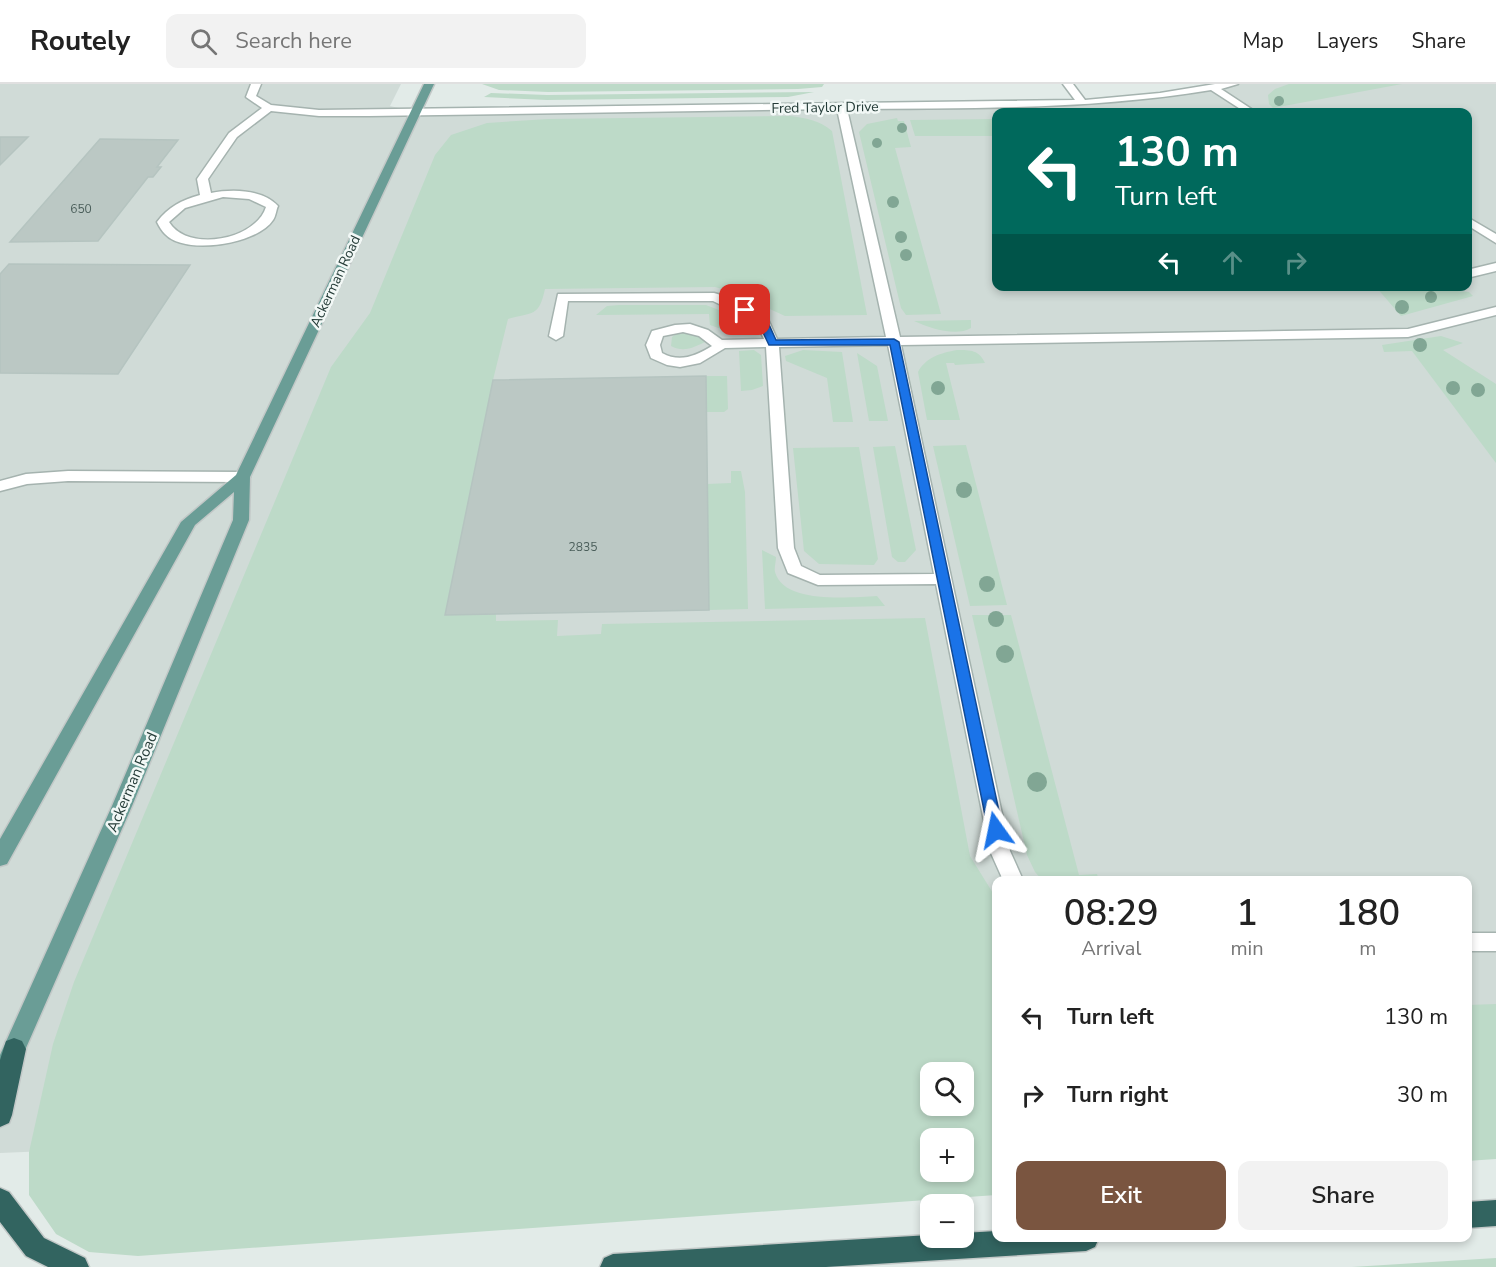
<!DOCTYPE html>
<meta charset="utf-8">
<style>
:root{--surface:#fff;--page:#f2f2f2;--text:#222;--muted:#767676;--line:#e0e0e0;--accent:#7a5540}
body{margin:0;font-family:"Nunito Sans",sans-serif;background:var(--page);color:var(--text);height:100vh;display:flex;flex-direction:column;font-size:22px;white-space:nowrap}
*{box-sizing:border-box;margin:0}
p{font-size:20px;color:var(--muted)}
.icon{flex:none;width:33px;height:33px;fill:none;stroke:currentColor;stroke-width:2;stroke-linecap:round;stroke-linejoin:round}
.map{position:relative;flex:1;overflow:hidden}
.panel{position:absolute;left:992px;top:792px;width:480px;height:366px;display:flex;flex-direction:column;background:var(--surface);border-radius:12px;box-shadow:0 3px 9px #0003}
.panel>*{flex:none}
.top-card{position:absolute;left:992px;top:24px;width:480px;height:183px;border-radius:12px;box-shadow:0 3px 9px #0003;background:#00695c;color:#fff;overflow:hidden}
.buttons{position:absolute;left:920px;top:978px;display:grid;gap:12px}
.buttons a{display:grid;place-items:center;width:54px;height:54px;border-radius:12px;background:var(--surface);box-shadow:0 3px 9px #0003;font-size:30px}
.pin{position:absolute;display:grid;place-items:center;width:51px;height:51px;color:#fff;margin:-26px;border-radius:12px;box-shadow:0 3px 9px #0006}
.me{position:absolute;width:66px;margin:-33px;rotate:348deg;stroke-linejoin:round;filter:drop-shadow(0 0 4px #0008)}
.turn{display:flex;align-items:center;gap:21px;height:126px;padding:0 24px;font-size:27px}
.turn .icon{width:78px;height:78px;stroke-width:2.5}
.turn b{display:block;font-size:42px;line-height:51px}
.lanes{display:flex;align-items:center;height:57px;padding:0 24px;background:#0003;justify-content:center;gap:30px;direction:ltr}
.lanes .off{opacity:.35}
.eta{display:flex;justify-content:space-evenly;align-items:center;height:102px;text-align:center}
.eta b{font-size:36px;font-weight:600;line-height:42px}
.cta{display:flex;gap:12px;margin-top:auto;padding:12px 24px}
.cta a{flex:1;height:69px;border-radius:12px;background:var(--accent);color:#fff;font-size:24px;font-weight:600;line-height:69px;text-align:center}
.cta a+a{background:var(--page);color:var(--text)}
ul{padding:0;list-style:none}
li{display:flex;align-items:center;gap:18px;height:78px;padding:0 24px}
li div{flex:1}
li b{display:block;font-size:22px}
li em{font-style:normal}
header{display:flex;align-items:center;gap:36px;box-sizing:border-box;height:84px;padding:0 30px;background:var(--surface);border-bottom:2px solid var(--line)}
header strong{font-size:28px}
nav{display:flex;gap:33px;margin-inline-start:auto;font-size:21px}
.search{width:420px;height:54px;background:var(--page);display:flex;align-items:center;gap:15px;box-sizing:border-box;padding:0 21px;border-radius:12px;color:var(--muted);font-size:22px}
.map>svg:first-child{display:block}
</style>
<header>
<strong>Routely</strong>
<div class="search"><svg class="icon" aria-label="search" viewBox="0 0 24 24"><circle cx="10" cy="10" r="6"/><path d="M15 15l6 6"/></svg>Search here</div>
<nav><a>Map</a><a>Layers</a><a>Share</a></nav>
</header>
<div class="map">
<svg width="1496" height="1183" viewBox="0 0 1496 1183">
<rect width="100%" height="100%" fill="#e2ebe8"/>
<!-- built -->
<path fill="#d0dbd7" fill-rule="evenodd" d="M0,0H401L390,22L416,28L1082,19L1160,12L1233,0H1496V1006L1467,1008V796H996V1027L0,1069ZM996,28H1467V202H996ZM930,988H963V1022H930Z"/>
<!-- green -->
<path fill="#bddac8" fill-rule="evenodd" d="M482,0H824L822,3L798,5L548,8L499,6Z
M1289,0H1402L1273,24L1269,20L1268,11L1275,5Z
M814,8L788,13L547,16L484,13L491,9L547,11Z
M790,32C806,34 819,36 832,47L867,231L785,232L732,208L715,203L545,205C539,233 533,228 508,235L493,296L445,531L496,530V537L558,536L557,552L601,550L602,540L925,534L970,772L996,814V1111L138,1172L89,1168L56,1150L29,1111V1068L53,960L74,898L331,283L370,229L435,71L451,51L487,39L548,35ZM930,988H963V1022H930ZM930,1054H963V1088H930Z
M897,34L898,37H904L911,63L895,64L941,230L906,231L901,224L859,48L867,40Z
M996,35V52H915L910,36Z
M1376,203H1411L1469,208L1473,212L1401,232Z
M619,221H706L737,233L724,234V246L710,241L709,230L596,231L607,222Z
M971,236V244C956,253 929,244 914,237Z
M678,249H693L707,257C695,263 684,269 671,262L672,253Z
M1441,252L1463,259L1443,266L1496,300V379L1412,267L1384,268L1382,261Z
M754,266L761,271L763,302L752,306L741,307L739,267Z
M803,266L842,268L853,338H833L827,294L786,277L785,272Z
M957,266C971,266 979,266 985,279L955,281L954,279H946L960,336H927L918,288C926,273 941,269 957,266Z
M857,269L877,282L888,337H869Z
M706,292H727L728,325L724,328H706Z
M966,361L1007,521L970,522L933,362Z
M895,362L916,466L905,478H898L892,473L873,363Z
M859,363L878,475L874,481L819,480L804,467L793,364Z
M731,387H741L745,408L748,525L709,526L707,400L731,399Z
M762,466L776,473C776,478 774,484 775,488C784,521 852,513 877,512L885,522L765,525Z
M972,531H1011L1079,791L1097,790L1099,796H1042L1035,788L1027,771Z
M1496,920V1075L1467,1077V921Z
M1496,1174V1183H1352Z"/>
<!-- building -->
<path fill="#bbc8c4" stroke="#b5c4c0" stroke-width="1.5" d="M0,53H28L0,81Z
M100,55L178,56L157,83H161L153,93H148L98,157L10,158Z
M9,180L190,181L118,290L0,289V190Z
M706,292L709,526L445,531L493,296Z"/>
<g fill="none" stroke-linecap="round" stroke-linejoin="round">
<!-- minor casing -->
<g stroke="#a5b3af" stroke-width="3">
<path id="minor" d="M251,0H261L256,12L271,21L319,26L1075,16L1063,0H1073L1085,16L1160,9L1215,0H1238L1221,5L1256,28H1245L1211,6C1091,26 969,24 847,25L900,253L1408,245L1496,223V231L1408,253L901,261L1010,767L1023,796H1003L990,767L936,500L818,501L788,489L778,464L766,263L725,264L700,279L680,283L667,281L651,274L646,261L652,247L675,241L690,240L708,246L722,256L764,255L756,238L713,217H568L563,252L556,256L549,252L558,210L714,209L731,214L767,233L777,255L886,253L837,25L369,32H319L271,27L237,53L208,95L211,109C232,105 262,105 278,122C276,126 276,132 273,136C258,160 185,172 165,150C162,147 159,142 157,138C168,123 182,116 200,111L197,95L229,49L262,24L246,13ZM223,113L249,115L266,123C256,156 188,169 169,138L185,124ZM683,248L699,252L712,262C695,272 680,279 662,269L660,261L663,252ZM888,261L934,490L820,491L801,482L794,464L779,263Z
M1467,133L1496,150V159L1467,141Z
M1496,179V187L1467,194V186Z
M68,387L242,388L250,393L242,398L68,397L27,400L0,407V397L26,390Z
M1467,849H1496V867H1467Z"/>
</g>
<!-- major casing -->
<g stroke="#c2c8c7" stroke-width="3">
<path id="major" d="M424,0H434L250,393L249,436L132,722L8,1005L0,1008V971L112,722L233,436L234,408L195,441L7,780L0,782V755L181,438L236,391Z"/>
</g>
<!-- highway casing -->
<g stroke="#c2c8c7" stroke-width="3">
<path id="highway" d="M14,954L22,957L26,965L12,1031L9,1039L0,1043V976L6,957Z
M0,1104L9,1108L44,1154L85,1174L89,1183H48L26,1172L0,1138Z
M1496,1116V1142L1467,1144V1118Z
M996,1147V1154H1099L1095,1163L1086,1167L826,1183H600L604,1174L613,1170L930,1151V1154H963V1149Z"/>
</g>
<!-- minor -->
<use href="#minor" fill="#fff" fill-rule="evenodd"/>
<!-- major -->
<use href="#major" fill="#6a9d96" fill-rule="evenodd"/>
<!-- highway -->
<use href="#highway" fill="#326460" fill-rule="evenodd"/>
</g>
<!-- trees -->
<g fill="#81a694">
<circle cx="1279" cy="17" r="5"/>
<circle cx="902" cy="44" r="5"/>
<circle cx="877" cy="59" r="5"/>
<circle cx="893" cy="118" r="6"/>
<circle cx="901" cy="153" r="6"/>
<circle cx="906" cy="171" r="6"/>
<circle cx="1431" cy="213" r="6"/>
<circle cx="1402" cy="223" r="7"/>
<circle cx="1420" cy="261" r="7"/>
<circle cx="938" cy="304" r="7"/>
<circle cx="1453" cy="304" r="7"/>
<circle cx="1478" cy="306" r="7"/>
<circle cx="964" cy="406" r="8"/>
<circle cx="987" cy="500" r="8"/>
<circle cx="996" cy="535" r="8"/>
<circle cx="1005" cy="570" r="9"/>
<circle cx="1037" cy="698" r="10"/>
</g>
<!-- route -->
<path fill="#1a73e8" stroke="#114b97" stroke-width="1.5" d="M745,223L766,234L776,256L894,255L899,258L1003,746L1001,750H990L988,746L890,261H769L758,238L740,226Z"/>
<g text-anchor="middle" stroke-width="5" stroke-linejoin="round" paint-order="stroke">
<!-- number labels -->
<g font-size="12" fill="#4a5e5a">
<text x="81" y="129">650</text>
<text x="583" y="467">2835</text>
</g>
<!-- far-street labels -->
<g font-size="14" fill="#243b37" stroke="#f2f8f6">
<text transform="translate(825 23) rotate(-1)" y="5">Fred Taylor Drive</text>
<text transform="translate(335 197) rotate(-65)" y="5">Ackerman Road</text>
</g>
<!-- street labels -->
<g font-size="15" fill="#243b37" stroke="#f2f8f6">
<text transform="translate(132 698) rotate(-67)" y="5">Ackerman Road</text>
</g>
</g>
</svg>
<div class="buttons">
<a><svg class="icon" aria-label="search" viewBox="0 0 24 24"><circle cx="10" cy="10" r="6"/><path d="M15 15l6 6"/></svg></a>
<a>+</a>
<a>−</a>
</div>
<div class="pin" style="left:745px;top:226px;background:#d93025"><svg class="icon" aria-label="arrive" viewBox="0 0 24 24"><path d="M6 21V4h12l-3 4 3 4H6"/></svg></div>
<svg class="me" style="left:996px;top:746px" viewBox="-20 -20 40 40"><path d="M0-17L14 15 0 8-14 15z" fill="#1a73e8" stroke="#fff" stroke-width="4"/></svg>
<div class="top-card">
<div class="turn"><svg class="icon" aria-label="left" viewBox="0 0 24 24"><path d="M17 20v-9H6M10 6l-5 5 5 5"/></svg><div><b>130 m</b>Turn left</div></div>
<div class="lanes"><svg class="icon" aria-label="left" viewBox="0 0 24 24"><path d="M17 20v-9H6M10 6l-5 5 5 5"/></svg><svg class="icon off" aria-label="ahead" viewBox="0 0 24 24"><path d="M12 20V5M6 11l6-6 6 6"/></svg><svg class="icon off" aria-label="right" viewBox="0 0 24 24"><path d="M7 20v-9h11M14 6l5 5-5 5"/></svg></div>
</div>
<section class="panel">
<div class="eta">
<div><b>08:29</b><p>Arrival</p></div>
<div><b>1</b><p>min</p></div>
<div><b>180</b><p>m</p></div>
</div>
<ul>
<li><svg class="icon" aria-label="left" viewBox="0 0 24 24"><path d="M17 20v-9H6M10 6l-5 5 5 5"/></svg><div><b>Turn left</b></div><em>130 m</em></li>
<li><svg class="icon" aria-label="right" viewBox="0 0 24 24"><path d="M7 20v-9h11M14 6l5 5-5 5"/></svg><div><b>Turn right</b></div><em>30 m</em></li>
</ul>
<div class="cta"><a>Exit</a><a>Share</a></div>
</section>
</div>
